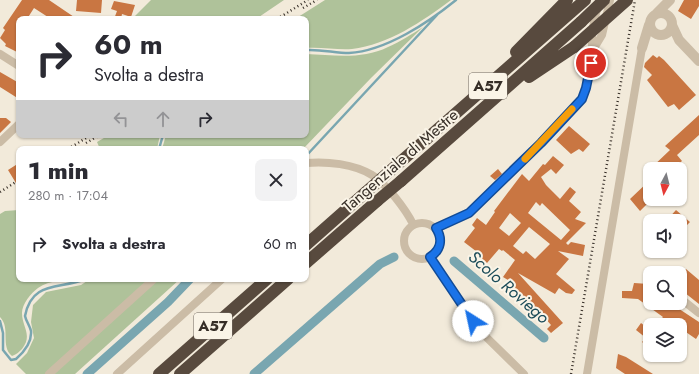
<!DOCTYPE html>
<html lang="it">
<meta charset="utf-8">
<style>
:root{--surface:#fff;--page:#f2f2f3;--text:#2b2b33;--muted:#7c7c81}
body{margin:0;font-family:Jost,sans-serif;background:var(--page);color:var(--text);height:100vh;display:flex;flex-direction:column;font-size:15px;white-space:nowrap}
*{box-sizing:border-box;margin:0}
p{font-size:13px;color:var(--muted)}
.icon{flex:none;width:22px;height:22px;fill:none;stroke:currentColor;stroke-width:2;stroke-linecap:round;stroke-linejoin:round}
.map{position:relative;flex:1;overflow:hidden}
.sheet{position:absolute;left:16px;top:146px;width:293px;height:136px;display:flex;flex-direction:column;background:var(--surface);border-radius:8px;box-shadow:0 1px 3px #0004}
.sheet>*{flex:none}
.banner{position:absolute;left:16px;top:16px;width:293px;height:122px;border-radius:8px;box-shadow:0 1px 3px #0004;background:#fff;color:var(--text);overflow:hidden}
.needle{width:26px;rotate:187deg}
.tools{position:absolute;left:643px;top:162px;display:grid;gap:8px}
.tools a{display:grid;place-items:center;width:44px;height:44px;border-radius:8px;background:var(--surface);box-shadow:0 1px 3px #0004;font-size:20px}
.pin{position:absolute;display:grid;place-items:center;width:34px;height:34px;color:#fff;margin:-17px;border:2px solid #fff;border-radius:50%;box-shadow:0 1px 4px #0007}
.me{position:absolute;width:44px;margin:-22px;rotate:325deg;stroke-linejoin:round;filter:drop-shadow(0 0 3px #0008)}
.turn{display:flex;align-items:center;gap:14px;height:84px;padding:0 12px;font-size:18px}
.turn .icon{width:52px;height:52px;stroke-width:2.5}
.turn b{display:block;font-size:28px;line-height:34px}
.lanes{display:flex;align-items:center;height:38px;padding:0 12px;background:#0003;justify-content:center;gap:20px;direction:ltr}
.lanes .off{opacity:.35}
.round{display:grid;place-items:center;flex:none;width:42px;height:42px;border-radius:8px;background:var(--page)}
.summary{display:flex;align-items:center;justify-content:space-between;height:68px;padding:0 12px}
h1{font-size:24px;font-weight:800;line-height:30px}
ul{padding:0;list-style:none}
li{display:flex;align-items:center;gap:12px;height:60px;padding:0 12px}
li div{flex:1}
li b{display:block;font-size:15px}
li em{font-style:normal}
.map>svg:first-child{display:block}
</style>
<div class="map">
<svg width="699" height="374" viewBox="0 0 699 374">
<rect width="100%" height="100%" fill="#f2eada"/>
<!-- green -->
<path fill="#afc29a" d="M151,0H284L256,19H132Z
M325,0H451C423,21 388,45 352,49C337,50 322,47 306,48V19H295Z
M423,27L371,78L303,149H162L166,135H306V54C333,55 362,60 388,47C400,42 412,34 423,27Z
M109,135H160L157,149H100L97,142Z
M19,210V279H78C65,282 50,279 38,288C31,293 22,304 22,313C22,327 33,335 22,349C19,352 17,354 12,356C0,346 11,328 0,317V214L5,211Z
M90,279H180L75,374H26L16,364L27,353L34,338L31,322L33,305L46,292L81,285Z"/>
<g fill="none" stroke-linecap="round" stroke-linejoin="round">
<!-- stream -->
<path stroke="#79a6b0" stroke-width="2.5" d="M306,50C321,49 335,53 349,53C386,51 429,22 456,0
M159,149L163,135
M306,156L437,15
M0,321L3,333V350L11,360L16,359C24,352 32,342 31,331C30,326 26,321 25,316C32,280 60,290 85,279"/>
<!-- canal -->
<path stroke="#79a6b0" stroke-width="9" d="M454,261L544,338
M87,374L168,302L190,279
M254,374L380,264L394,257"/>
</g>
<!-- building -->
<path fill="#c97642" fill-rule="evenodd" d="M22,0H49L77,19H51L34,8L27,19H19V53L5,46L6,44L0,38L5,30L3,28Z
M77,0H102L101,13L76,11Z
M684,0H699V6L691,19L678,11Z
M114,1L135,5L131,17L122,14L121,19H114L117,11L111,9Z
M653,55L657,58L659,56L664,60L696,95L679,110L674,104L668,107L647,80L652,75L644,67L645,63Z
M0,72L19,83V99L0,87Z
M699,115V135L677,155L682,161L673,169H650L670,150L665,146Z
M0,118H6L11,122L0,133Z
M569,126L590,144L583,152L579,149L571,154L556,140Z
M553,156L564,165L556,174L551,169L541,177L546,185L560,199L570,187L576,192L569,201L581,212L575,219L586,223L566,243L568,245L571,242L585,245L583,256L558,251L569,259L556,274L575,290L572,294L566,293L559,288L555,294L518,273L563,323L551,333L547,329L551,325L537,309L533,314L527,307L525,308L520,304L525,297L513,287L516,285L503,277L515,260L503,250L502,251L499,249L487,263L480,257L481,255L464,242L475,228L472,225L477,218L486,225L495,212L494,211L522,174L529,181L543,164L545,165ZM536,202L540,206L542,203L570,230L561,240L528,213ZM510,213L521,223L509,236L499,228ZM529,227L550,244L535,259L526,251L523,254L513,246Z
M19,163V188L8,170Z
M498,169L502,174L495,180L490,176Z
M650,180V201L640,211L630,199Z
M676,210L690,222L680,232V221H666Z
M686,269L699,280V304L680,289V277Z
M634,283L649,284L650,303H670L699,322V334L696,339L680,328V325H656L663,317L638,299L622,298V291H632Z
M641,323L650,330V348L642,342L646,338L636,330Z
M618,354L626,357L653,374H625L616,368Z"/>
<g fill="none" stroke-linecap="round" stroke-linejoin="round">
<!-- minor -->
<path stroke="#cbbca6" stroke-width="8" d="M593,50L602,35L610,0
M0,54L19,66
M0,142L19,124
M306,163C327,161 354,164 372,175C386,183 406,210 413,224
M404 241a18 18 0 1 1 36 0a18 18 0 1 1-36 0Z
M435,228L469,213L516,168L582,99C591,79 592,58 592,37C592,26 596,15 598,5
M430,257L479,330L524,374
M680,298L699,313
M49,374L154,279
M117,374L222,279
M587,374L642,48"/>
<!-- tertiary -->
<path stroke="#cbbca6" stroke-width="10" d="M650 24a11 11 0 1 1 22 0a11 11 0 1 1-22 0Z
M657,13L670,0
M672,25L679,40L699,61
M642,48L649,25"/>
<!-- motorway -->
<path stroke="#584a3e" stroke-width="12" d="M516,52L567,0
M529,77L574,47
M390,171L585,0
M401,181L581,22
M306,245L366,192
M306,263L377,201
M159,374L267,279
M180,374L288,279"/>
<!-- rail -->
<path stroke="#362e27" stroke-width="2.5" stroke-dasharray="1 3" stroke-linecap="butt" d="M303,8L317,0
M277,19L308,0
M86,143L100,135
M68,149L91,135
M0,192L19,180
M571,374L635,0"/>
<!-- motorway-bridge -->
<path stroke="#584a3e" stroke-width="12" d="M581,22L604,0
M574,47L627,0
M366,192L390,171
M377,201L401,181"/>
</g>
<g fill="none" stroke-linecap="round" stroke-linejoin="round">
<!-- route casing -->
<g stroke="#114b97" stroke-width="10">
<path id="route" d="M473,321L430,257C441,250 443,239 436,228L469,213L541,143L582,99L586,88L591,63"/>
</g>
<!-- route -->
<use href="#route" stroke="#1a73e8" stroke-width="7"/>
<!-- slow -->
<path stroke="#f59e0b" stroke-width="7" d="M525,159L572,109"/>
</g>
<g text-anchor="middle" stroke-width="4" stroke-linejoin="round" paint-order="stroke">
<!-- shield labels -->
<g fill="#faf4e7" stroke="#716961" stroke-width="1">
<rect x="469" y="73" width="38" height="26" rx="3"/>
<rect x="194" y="313" width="38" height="26" rx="3"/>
</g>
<g font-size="15" font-weight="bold" fill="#362e27">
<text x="488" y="91">A57</text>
<text x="213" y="331">A57</text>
</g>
<!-- street labels -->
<g font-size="16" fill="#362e27" stroke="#faf4e7">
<text transform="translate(400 160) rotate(-41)" y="6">Tangenziale di Mestre</text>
</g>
<!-- water labels -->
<g font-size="17" font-style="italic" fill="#1c4c59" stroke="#faf4e7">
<text transform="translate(509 287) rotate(41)" y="6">Scolo Roviego</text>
</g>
</g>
</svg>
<div class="tools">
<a><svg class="needle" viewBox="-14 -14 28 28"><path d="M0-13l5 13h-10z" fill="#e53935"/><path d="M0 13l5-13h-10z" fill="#7c7c81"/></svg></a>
<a><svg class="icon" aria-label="sound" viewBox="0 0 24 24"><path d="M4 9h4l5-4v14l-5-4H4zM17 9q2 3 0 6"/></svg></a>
<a><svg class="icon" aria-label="search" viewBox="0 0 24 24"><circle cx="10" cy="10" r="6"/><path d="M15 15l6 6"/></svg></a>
<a><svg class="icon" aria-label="layers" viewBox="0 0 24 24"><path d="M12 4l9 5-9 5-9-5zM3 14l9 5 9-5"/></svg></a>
</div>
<div class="pin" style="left:591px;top:63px;background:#d93025"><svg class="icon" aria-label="arrive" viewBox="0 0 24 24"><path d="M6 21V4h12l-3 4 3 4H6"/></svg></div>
<svg class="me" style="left:473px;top:321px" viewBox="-20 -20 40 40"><circle r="19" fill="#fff"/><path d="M0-13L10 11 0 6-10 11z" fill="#1a73e8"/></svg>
<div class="banner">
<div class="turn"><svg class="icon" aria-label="right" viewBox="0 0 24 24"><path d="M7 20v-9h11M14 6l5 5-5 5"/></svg><div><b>60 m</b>Svolta a destra</div></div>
<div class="lanes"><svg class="icon off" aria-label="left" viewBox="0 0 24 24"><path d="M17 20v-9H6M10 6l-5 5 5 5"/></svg><svg class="icon off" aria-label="ahead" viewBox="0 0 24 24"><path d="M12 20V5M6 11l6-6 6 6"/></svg><svg class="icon" aria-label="right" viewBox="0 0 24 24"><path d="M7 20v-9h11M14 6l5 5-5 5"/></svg></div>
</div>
<section class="sheet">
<div class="summary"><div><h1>1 min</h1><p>280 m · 17:04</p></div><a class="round"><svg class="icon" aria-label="close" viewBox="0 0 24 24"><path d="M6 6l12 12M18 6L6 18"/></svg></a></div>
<ul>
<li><svg class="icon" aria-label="right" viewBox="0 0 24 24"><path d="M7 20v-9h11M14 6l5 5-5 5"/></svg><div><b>Svolta a destra</b></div><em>60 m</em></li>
</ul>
</section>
</div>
